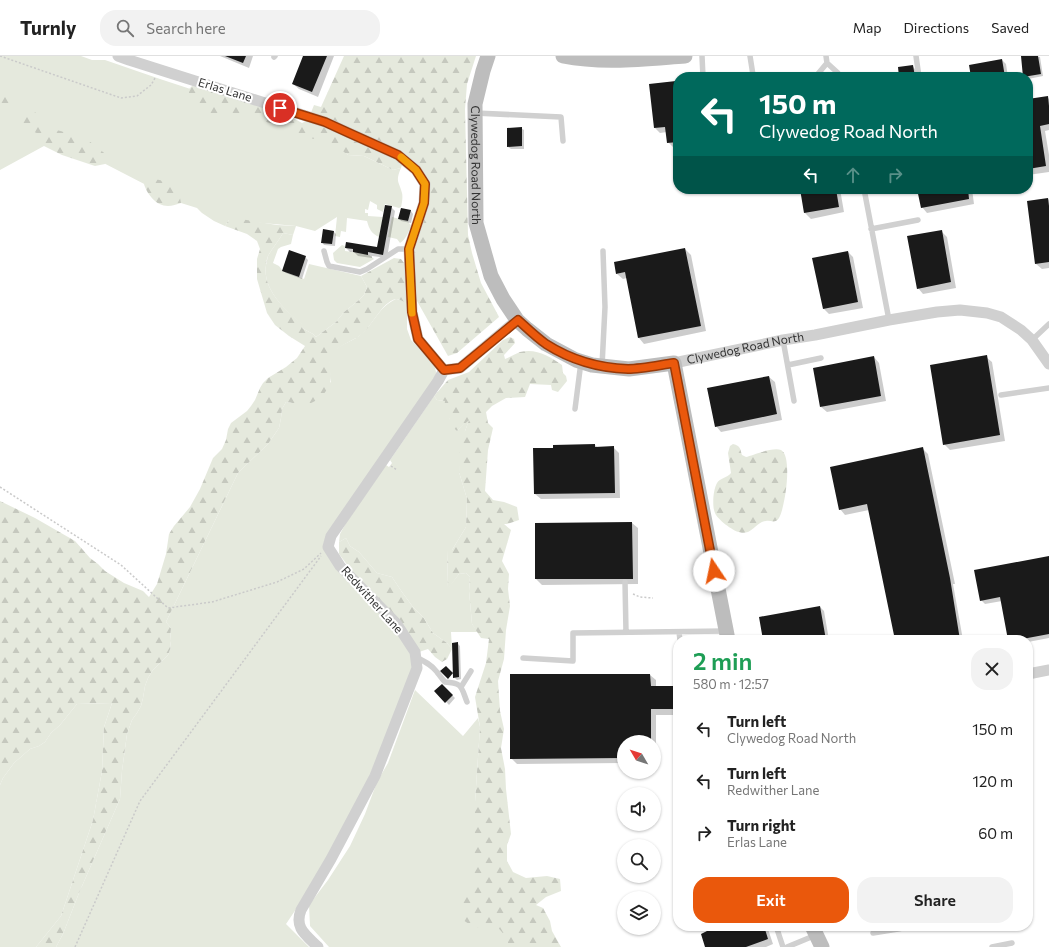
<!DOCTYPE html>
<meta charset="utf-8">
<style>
:root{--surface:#fff;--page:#f2f2f2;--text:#222;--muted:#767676;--line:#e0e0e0;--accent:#ea580c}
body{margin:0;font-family:Commissioner,sans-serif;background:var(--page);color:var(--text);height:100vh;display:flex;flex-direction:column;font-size:15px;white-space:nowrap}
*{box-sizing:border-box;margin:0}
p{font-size:13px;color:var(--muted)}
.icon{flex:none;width:22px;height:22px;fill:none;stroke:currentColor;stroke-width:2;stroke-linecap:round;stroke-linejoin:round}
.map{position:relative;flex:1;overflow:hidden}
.drawer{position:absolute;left:673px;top:579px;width:360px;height:296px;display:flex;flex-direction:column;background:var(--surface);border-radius:16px;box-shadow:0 1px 3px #0004}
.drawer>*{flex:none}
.hud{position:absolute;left:673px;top:16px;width:360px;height:122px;border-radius:16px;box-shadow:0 1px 3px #0004;background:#00695c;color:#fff;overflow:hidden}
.needle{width:26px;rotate:309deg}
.tools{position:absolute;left:617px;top:679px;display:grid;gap:8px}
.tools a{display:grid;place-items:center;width:44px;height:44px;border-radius:50%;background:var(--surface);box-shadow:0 1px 3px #0004;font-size:20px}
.pin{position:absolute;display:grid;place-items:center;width:34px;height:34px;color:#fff;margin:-17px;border:2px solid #fff;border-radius:50%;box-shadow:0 1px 4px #0007}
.me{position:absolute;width:44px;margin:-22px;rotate:349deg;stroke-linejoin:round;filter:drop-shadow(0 0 3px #0008)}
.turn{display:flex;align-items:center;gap:14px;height:84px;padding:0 20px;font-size:18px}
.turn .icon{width:52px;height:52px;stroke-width:2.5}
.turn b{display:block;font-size:28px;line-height:34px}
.lanes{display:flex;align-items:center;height:38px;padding:0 20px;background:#0003;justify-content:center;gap:20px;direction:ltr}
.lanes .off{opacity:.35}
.round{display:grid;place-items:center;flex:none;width:42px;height:42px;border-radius:16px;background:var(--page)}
.summary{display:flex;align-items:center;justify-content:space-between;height:68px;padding:0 20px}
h1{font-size:24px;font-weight:600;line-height:30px;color:#1e9e55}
.button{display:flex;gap:8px;margin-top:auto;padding:8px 20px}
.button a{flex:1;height:46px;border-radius:16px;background:var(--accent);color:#fff;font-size:16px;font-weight:600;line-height:46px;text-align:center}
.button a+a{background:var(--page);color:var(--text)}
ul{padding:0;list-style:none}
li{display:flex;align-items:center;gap:12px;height:52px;padding:0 20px}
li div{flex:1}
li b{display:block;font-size:15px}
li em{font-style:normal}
header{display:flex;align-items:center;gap:24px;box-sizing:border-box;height:56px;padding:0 20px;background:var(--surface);border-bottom:1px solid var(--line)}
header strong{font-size:19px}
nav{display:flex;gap:22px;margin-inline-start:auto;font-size:14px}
.search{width:280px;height:36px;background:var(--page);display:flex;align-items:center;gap:10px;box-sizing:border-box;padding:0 14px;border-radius:16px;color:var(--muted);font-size:15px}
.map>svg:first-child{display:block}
</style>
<header>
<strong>Turnly</strong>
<div class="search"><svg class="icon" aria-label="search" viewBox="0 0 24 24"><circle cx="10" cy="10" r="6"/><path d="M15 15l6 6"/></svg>Search here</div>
<nav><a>Map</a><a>Directions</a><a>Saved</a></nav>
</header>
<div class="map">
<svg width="1049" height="891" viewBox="0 0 1049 891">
<defs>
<pattern id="forest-firs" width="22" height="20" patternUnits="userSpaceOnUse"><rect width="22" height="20" fill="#e5e9dd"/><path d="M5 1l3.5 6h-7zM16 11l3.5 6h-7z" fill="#c5c8be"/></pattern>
</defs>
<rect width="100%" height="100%" fill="#fff"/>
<!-- grass -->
<path fill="#e5e9dd" d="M0,0H81L92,4H105L160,23L321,76L348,99L364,100L393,114L401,112C395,126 399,125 402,137C403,141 402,147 401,151L399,152L385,148L383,156L377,153V149L370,145L368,154L365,153V157H368V160L383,161L379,181C372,178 369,173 367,165L347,162L346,176L341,175L340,181L335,180L337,161L315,175L296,170L229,164L225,170L214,165L202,157L197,152L181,147L61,85L44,90L0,114Z
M392,161L408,165L411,170C408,177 406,183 400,187L397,183L388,181Z
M283,177L293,179L291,188L281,191L278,193L273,207L279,210L282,214V215L304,223L309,208L361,220L367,231L364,239L359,244L344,256L336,266L316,281L313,278L302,272L303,269C286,256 262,233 266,209C267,206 267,203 268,200C272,192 279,185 283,177Z
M342,189L345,190V195L368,198L374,203L360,211L337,207L334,204L333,197Z
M396,243L401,244L407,248V273L411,284L434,308L436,316L435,325L326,489L393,569L413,599L412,617L365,731L325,810L286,868L309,891H56L63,878L79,837L120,743L122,715L127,678L132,664L137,657L141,650L143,642L145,630L148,622L153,614L168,599L171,591L170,585L171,572L166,566L238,417L268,388L279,372L281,362L282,353L286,346L293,347L331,326C331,319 328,307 330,301C333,291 351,286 359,280C374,269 377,252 396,243Z
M434,340L437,344L446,345L449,362L457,375L470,362L465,375L459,416L467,443L466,471L452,494H447L448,532L459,518L466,517L470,521L469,535L472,568L478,576H451L452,593L447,587L433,577L424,562L413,551L402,536L392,521L377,517L359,496L350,490L346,482L339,486L340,478L346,467L386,409L389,411L392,407L390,404Z
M415,634L463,680L478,662L480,671L475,746L526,891H329L310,870L309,849L328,824L350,790L365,758L377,726L388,707Z
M112,647L104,671L102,715L93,764L61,860L36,891H0V729L3,722L14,707L30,693L39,690L45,686L51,677L60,669L77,648Z"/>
<!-- forest -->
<path fill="url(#forest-firs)" d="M344,0H476L467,28L465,53L468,179L472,197L481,227L498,259L499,261L457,297L448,300L417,245L413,194L429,126L403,106L401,112L393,114L364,100L348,99L337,91L326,85L303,81L276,69L238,57L225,60L209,58L192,47L189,40V33L192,30L204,31L279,54L302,67L308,64L314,49L321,51Z
M0,34L3,36L12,45L7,60L0,62Z
M25,56H35L41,64L49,72L68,77L89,85L108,100L105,108L95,110L62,99L44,90L41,88L39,78L20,70V58Z
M155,123L168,126L179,137L181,147C177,148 172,150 168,150C156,150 147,138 144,128Z
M234,162L277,169L296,170L293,179L283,177C279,185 272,192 268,200C267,203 266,206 266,209C262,233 286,256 304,269L302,272L313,278L316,281L336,266L344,256L359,244L364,239L367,231L361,220L394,202L401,203L407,211V248C404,246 400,243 396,243C382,246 372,270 362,278C352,286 339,288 332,299C328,304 331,313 331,320C331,334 318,347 304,349C299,350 292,346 286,346L282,353L281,362L279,372L268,388L238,417L166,566L171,572L170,585L171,591L168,599L153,614L148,622L145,630L143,642L141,650L137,657L132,664L127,678L122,715L120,743L79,837L63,878L56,891H36L61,860L93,764L102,715L104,671L112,647L77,648L60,669L51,677L45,686L39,690L30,693L14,707L3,722L0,729V445L35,462L75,485L83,494L90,502L98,508L105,515L124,527L143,535L149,541L157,528L166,498L169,478L174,470L190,451L200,433L213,402L222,393L226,384L228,373L231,367L247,355L251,350L255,344L260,332L263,327L268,322L286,311L297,302L305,290L289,280L275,269L267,257L257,223V203L260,193L257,185L247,178L225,170L229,164Z
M510,281L514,283L515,287L504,299L505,303C510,301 515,298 520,296C536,292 549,300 562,309L563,317L566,320L567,325L558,336L552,334L551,329L530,328L525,341L506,342L492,350L486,356L488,367L493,372L488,394L485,435L493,444L504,446L517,451L519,464L507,468H504L511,474L502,505L509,518L508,533L510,550L506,574L504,603L498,625L500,655L504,673L501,692L505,713L506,733L511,778L507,789V805L513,816L526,822L547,820L560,823L561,835L546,841L536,849L543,852L550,865L552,875L561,891H508V883L494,867L475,872L463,864L459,851L467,838L474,829L475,746L480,671L475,641L486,607L489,583L481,582L472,568L469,535L470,521L466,517L459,518L448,533L447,494H452L466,471L467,443L459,416L460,382L465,375L469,364L457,375L451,369L449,362L443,360L445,345L437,344L434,340L448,324L469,316L503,284Z
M733,388C741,390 740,393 742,399L746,401C753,399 773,391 781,394C793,400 785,452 779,462C775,468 771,464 766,465C760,465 753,474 748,476C745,477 741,477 739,476C733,475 717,463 715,457C712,451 713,434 717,427C720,422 727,422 731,417L728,397L730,390Z
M346,482L350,490L359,496L377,517L392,521L402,536L413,551L424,562L433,577L447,587L452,593L447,603L442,606L435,601L428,593L419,596L357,522L339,498V486Z"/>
<!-- shadow -->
<path fill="#0003" d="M220,0H253L249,12Z
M304,0H334L318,41L299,33L293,28Z
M1025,0L1040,1L1043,20L1028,23V21L1024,20Z
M1002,4L1006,8L1008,21H972Z
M913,11L917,15L918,21H900Z
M675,26L678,29V91L674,92L668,86L667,76L660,77L655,72Z
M1047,41L1049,43V74L1045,75L1049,99V116L1028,119V44Z
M521,72L524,74V93H511L508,91Z
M801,133H840L844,156L811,163L805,157Z
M918,133H972L974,148L927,157L922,151Z
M1048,143L1049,144V212L1042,213L1036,208Z
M391,151L395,155L387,202L372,200V202L358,200L354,196H350L346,192H378Z
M401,153L411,155L413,158L411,167L401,165L399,162Z
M324,174L334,176L336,178L335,190L324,189L322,186Z
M941,175L947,181L956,232L923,238L918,232Z
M685,193L691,199L706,275L644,288L639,282L627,222L623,223L617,218Z
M848,196L853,201L863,252L829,258L824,253L814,203Z
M305,201L308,204L302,223L286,217L283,215Z
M874,301L879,307L886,345L827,356L821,351Z
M986,301L992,306L1005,385L950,394L944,388Z
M769,321L775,326L782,364L721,376L716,370Z
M595,389L598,392L613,391L619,397L620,442L541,443L535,438L554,392Z
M922,392L928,398L955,528H953L963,584H896L869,454L845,459L840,453Z
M632,467L638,472V528L542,529L536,523V468Z
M1049,501V582L1028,586V584H1009L1002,545L985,548L981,544Z
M820,551L824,555L829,584H764Z
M457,587L460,590L461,623L457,624L454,621Z
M511,619H650L656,624V631H677L678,632V659H656V707H654V686H624V707L517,708L511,702Z
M442,629L455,642L449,649L436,635Z
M706,870H767L773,888L766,891H706L708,876Z"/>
<!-- building -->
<path fill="#1a1a1a" d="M225,0H246L243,7Z
M303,0H327L312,36L292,28Z
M1021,0H1038L1041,18L1023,21Z
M1002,3L1005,21H971L969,9Z
M913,9L915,21H899L898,11Z
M676,25L678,45V86L667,87L665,71L654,72L649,28Z
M1048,40L1049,50V68L1040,70L1046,110L1028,113V43Z
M522,71V90L507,91V72Z
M800,133H836L839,151L804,157Z
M917,133H968L969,143L921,152Z
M1048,142L1049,150V206L1035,208L1027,145Z
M385,149L392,150L383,199L368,196V199L353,196V193L345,192L346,186L377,191Z
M401,152L411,154L408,165L398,163Z
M323,173L334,175L332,188L321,187Z
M942,174L951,226L917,233L907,180Z
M685,192L701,270L638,282L625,216L616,218L614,206Z
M289,194L306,200L299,221L282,215Z
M848,195L858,246L823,253L812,202Z
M987,299L1000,379L943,389L930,309Z
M874,300L881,340L820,351L813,312Z
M769,320L777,358L715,371L707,332Z
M595,388V391L614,390L615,437L534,438L533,392H553V389Z
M923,391L950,522L960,584H895L867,448L839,454L830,411Z
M632,466L633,523H535V467Z
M1049,500V578L1017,584H1008L1000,541L980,545L974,514Z
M820,550L826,584H763L759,561Z
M458,586L459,621L453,622L452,587Z
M446,610L453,617L448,623L440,615Z
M510,618H650L651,630H677L678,653H651V686H624V702L510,703Z
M442,628L453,639L445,647L434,635Z
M705,870H764L768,883L746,891H705L701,878L707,875Z"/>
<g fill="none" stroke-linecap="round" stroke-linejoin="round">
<!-- path -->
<path stroke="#cacaca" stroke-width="1.5" stroke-dasharray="2 2" stroke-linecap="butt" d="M0,0L121,42L137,40L151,29L155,22
M391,410L397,414
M0,431L121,509L168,552L212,546L277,526L304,513L321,497
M633,538L640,541L653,542
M75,891L140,745L321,500"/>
<!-- lane -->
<path stroke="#d0d0d0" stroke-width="5.5" d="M702,0L703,21
M750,0L753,19H771L772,21
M826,0L827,7L838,17V21
M916,0L919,21
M274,1L275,0
M817,21V19L827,7
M475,57L561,61L563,85
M864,133L889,264
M871,173L918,164
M324,195L327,206L329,210L360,216L367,213L398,193H409
M783,284L794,345
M1032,284L1049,268
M788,309L821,302
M602,310L605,251L603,195
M1001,339L1049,332
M575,353L581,306
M625,526L626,576
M679,576L680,584
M416,601C424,605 432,609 437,616C440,620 442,623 445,626C463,627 461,631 467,646
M523,602L573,605V577L725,575
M461,631L471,615
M776,870L783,891
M898,873L911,870
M873,877L898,873L897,870
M787,891L816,879
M992,891L1012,887"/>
<!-- street -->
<g stroke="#d0d0d0" stroke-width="11">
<path d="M118,0L129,4L325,66L398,99L416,114L425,128L424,147L409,193L412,256L418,283L444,314"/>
<path id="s1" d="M674,307L783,284L815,279L889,264L937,256L960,254L987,257L1001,261L1021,274L1032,284L1049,308"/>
<path d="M1028,618L1049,614"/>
<path d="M318,891C306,879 294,872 301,854L331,803L375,720L417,612L415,596L396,567L340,510L328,491L331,480L438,325L444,314L460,312L517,264"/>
</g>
<!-- secondary -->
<g stroke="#bdbdbd" stroke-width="15">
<path id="s2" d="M488,0L483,15L475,48L476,167L491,220L503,243L517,264L527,273L546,288L576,304L592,309L629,313L674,307L728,584"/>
<path d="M563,0C603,8 644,3 685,0"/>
<path d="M812,870L822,891"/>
</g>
</g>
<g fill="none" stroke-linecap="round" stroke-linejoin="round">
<!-- route casing -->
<g stroke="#983908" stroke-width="10">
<path id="route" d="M280,52L325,66L349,77L398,99L416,114L425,128L424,147L409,193L412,256L418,283L444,314L460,312L518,264C527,272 536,281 546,288C571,304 598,312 628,313C641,313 660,309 674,307L714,515"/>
</g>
<!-- route -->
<use href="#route" stroke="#ea580c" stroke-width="7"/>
<!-- slow -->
<path stroke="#f59e0b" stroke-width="7" d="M401,101L416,114L425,128L424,147L409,193L412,257"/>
</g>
<g text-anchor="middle" stroke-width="4" stroke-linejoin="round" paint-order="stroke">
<!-- street labels -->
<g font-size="12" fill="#333" stroke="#fff">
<text transform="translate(225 34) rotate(17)" y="4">Erlas Lane</text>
<text dy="4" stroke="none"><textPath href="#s2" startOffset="111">Clywedog Road North</textPath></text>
<text dy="4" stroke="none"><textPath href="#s1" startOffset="73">Clywedog Road North</textPath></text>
<text transform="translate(372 544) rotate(48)" y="4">Redwither Lane</text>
</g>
</g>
</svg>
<div class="tools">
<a><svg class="needle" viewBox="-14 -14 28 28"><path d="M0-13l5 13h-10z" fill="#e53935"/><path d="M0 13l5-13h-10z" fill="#767676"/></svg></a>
<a><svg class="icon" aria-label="sound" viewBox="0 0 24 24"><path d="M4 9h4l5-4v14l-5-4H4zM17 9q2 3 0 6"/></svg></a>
<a><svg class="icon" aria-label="search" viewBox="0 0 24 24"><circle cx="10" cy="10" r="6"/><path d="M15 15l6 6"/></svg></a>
<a><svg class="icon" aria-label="layers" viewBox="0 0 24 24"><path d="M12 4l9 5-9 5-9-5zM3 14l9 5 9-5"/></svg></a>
</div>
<div class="pin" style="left:280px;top:52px;background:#d93025"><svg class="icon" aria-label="arrive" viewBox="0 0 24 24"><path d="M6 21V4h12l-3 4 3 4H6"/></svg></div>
<svg class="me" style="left:714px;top:515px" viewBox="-20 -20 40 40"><circle r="19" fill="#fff"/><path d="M0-13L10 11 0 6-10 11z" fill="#ea580c"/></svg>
<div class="hud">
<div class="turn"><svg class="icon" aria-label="left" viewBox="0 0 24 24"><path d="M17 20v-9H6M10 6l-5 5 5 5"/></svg><div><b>150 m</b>Clywedog Road North</div></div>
<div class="lanes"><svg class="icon" aria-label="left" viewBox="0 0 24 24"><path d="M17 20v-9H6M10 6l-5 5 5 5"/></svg><svg class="icon off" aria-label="ahead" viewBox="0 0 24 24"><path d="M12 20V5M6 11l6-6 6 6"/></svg><svg class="icon off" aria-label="right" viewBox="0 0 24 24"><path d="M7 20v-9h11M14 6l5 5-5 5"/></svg></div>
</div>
<section class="drawer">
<div class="summary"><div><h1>2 min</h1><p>580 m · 12:57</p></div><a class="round"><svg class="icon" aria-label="close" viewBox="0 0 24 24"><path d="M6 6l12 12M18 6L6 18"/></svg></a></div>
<ul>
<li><svg class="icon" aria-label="left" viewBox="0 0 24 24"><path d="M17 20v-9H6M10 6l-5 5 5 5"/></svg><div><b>Turn left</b><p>Clywedog Road North</p></div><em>150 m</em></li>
<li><svg class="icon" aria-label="left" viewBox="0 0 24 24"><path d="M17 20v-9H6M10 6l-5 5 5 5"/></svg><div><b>Turn left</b><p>Redwither Lane</p></div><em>120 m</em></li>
<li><svg class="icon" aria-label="right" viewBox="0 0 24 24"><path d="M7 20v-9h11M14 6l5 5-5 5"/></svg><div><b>Turn right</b><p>Erlas Lane</p></div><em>60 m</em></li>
</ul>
<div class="button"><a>Exit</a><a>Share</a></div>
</section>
</div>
